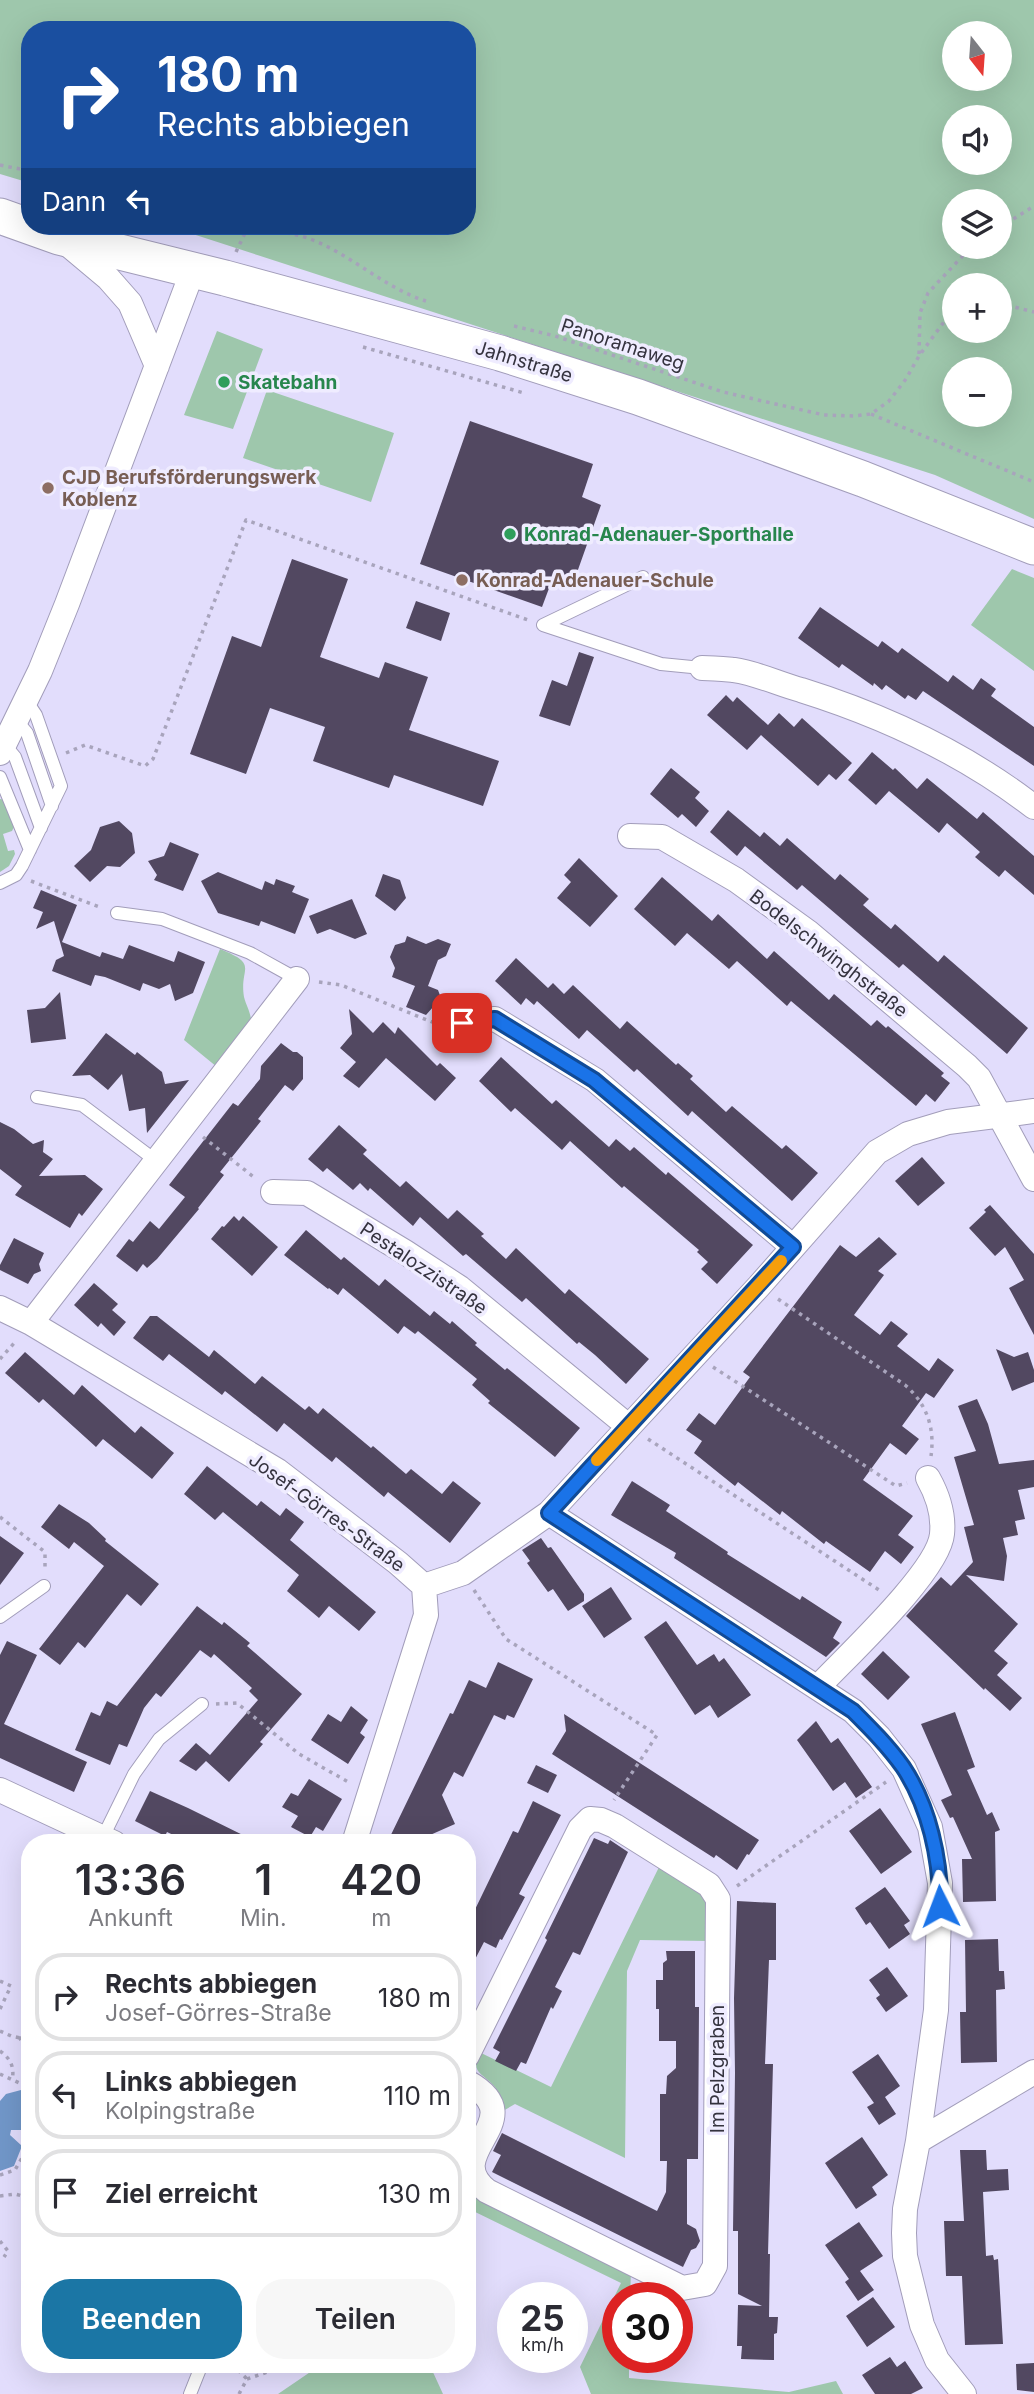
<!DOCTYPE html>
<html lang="de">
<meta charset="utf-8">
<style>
:root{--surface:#fff;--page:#f7f7f7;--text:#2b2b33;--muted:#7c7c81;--line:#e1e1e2;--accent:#1b76a5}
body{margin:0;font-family:Inter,sans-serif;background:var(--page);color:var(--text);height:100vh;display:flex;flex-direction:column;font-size:26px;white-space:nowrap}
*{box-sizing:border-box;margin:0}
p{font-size:23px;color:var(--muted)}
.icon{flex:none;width:38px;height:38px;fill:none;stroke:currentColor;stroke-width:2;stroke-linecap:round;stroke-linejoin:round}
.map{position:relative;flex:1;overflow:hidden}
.details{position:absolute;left:21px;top:1834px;width:455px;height:539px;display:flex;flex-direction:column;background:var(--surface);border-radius:28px;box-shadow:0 7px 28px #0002}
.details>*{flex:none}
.hud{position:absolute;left:21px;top:21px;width:455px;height:214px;border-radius:28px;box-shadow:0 7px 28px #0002;background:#1a4fa0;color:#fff;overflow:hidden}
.needle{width:46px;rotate:163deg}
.tools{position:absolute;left:942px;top:21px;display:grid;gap:14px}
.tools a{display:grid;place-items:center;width:70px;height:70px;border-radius:50%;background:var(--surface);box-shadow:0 7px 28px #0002;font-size:35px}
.speed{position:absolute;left:497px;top:2282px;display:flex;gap:14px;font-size:35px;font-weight:700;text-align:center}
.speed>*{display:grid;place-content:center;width:91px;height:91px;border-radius:50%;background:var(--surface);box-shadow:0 7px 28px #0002;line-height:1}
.speed small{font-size:18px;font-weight:400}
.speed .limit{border:10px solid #d22;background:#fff;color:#111}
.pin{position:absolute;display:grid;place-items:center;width:60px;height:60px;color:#fff;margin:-30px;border-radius:14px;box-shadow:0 4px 10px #0006}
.me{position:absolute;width:77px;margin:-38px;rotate:357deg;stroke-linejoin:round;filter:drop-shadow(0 0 5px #0008)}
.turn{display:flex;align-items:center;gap:24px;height:147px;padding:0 21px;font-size:32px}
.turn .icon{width:91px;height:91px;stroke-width:2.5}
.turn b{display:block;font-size:49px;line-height:60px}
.then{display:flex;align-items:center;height:66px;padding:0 21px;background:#0003;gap:14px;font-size:26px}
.eta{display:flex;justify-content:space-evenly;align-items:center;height:119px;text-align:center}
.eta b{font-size:42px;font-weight:600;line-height:49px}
.primary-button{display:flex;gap:14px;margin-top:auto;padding:14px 21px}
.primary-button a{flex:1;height:80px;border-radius:28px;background:var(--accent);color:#fff;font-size:28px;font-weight:600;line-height:80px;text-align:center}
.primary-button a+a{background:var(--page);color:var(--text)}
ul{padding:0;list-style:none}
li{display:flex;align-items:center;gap:21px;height:88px;margin:0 14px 10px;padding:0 7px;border:4px solid var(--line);border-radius:28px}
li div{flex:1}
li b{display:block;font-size:26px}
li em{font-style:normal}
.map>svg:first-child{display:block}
</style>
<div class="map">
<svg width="1034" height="2394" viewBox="0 0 1034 2394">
<rect width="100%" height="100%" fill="#e2ddfc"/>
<!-- green -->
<path fill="#9ec7ac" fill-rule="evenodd" d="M0,0H1034V519L935,475L168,226H467V30H30V183L0,174ZM999,33V79H954V33ZM954,117H999V163H954ZM954,201H999V247H954ZM999,285V331H954V285ZM999,369V415H954V369Z
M217,331L263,349L233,429L184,415Z
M267,390L394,433L371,502L243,458Z
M1012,569L1034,578V671L971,625Z
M0,799L5,800L14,827L12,831L3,834L8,851L14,850L15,854L9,866L0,872Z
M220,949C260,965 239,967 244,997C246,1005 250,1011 251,1019L217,1067L184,1040Z
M661,1863L708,1897V1941L640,1940L627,1971L625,2158L515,2104L503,2111C502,2102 500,2092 493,2085C481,2072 471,2073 479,2052L551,2087Z
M474,2190L631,2271L630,2298H618V2357H629V2378L789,2392L836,2381L843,2394H591L580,2367L621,2283L467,2208Z
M322,2364H422L432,2370L443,2394H278Z"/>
<!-- water -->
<path fill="#7197c9" d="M21,2090L30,2095V2126L24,2130H11L10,2135L22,2146L14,2166L0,2171V2101L6,2094Z"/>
<!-- building -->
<path fill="#524861" d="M470,421L593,464L582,497L601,505L574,581L554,575L542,607L420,564Z
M292,559L348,579L320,657L379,678L385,662L428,677L409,730L499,761L483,806L394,775L389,788L313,761L325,727L270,708L246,774L190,754L232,636L261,647Z
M416,601L450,613L441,641L406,628Z
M820,607L878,647L882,641L898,653L902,648L948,682L953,675L973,690L981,678L996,689L991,696L1034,727V766L923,691L916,700L908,695L905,699L886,685L882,690L874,683L873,686L842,664L839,668L798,638Z
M579,652L594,657L570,726L539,716L552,680L567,686Z
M726,695L733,702L737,697L768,725L779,713L794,727L802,718L852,763L836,780L829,774L818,786L761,735L747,750L707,715Z
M872,752L893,770L895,768L917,789L927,778L977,819L983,812L1034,856V895L1005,870L999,877L975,857L980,852L947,823L939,833L889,791L876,805L848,780Z
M671,768L700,792L695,798L709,811L696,827L682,814L678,818L650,794Z
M728,810L760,837L764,832L780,846L787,838L835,880L840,874L869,899L863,905L891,929L895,924L938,962L944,955L1028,1028L1007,1054L903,964L899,968L802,885L797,890L745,846L737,856L710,832Z
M119,821L132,833L135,853L120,867L107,866L90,882L74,866L91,850L100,827Z
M170,842L199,854L183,891L154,880L157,875L148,861L164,856Z
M579,858L618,896L590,927L557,898L571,882L564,875Z
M218,872L262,890L265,881L274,885L276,879L295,886L292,892L309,899L295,934L261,921L259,926L218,913L201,881Z
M383,874L400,880L406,898L395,911L375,896Z
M662,877L712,921L718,914L767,959L774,951L829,1000L834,994L871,1026L877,1020L886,1028L888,1026L944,1073L941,1076L950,1083L935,1102L926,1094L916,1106L791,1001L787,1006L737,961L729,969L687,933L675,946L634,909Z
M41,890L77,905L62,942L100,957L102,952L123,959L129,945L174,962L178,951L205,962L193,993L175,1001L170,984L159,989L143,983L140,991L105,977L95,975L91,986L52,971L56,960L64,956L54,921L36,929L43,912L33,908Z
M352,899L367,934L355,939L330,929L317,934L309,916Z
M407,936L426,944L438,939L451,944L446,956L438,960L428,986L438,990L441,998L426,1015L406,1007L415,986L392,977L395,968L390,957L395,945L405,942Z
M516,958L548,988L553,983L564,994L573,985L620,1029L627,1021L676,1065L678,1063L693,1076L690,1079L726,1112L732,1106L782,1149L786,1145L818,1173L792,1201L692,1111L688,1116L637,1069L634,1072L587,1030L579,1039L537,1001L534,1005L526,998L521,1005L495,981Z
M60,992L66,1039L31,1043L27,1010L45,1008Z
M349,1009L373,1033L383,1022L395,1034L398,1027L437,1066L440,1063L456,1078L435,1101L386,1058L359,1088L343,1076L356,1062L340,1048L352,1034Z
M106,1033L135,1055L137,1052L162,1072L165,1084L189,1080L147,1133L145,1108L129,1111L122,1074L108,1090L90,1075L72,1076Z
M281,1043L293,1052H297L303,1057V1079L293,1091L285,1085L258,1119L261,1121L220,1172L224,1175L198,1208L199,1209L157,1259L147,1268L143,1264L137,1272L116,1256L129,1239L133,1242L150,1221L159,1229L185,1197L169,1185L233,1103L238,1106L260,1079L261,1066Z
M501,1057L552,1104L556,1100L609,1147L616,1139L630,1151L634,1147L666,1175L668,1172L753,1245L717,1284L701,1269L708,1262L697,1252L699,1250L624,1186L622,1188L570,1141L562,1150L515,1108L511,1112L479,1081Z
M0,1122L14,1129L33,1144L44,1140L43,1152L53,1159L39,1176L85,1175L103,1189L82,1216L79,1213L70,1228L15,1195L22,1186L0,1169Z
M339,1125L367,1150L363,1154L400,1187L406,1181L448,1219L457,1210L484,1234L481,1236L506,1259L516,1248L565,1294L569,1289L649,1359L626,1384L595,1355L579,1342L577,1344L526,1298L522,1302L466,1254L463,1256L420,1217L413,1226L370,1188L368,1191L360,1183L353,1190L327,1168L323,1172L308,1159Z
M922,1157L945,1183L918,1206L895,1181Z
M990,1205L1034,1254V1335L1009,1288L1024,1280L1005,1247L995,1256L969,1228L986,1212L984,1210Z
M234,1216L239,1221L243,1216L278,1247L252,1276L211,1239L222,1226L224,1227Z
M306,1230L341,1260L344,1257L379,1286L385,1279L430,1316L434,1311L450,1324L452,1321L477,1343L475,1345L505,1370L507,1368L580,1428L555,1457L488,1403L490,1401L472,1385L477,1379L418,1331L415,1334L404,1326L398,1334L343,1288L338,1295L329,1288L328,1289L284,1255Z
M879,1237L897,1254L878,1271L884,1275L854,1315L880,1335L891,1321L908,1334L897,1346L929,1371L938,1358L954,1370L934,1398L926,1393L902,1426L919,1439L906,1455L890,1443L863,1480L913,1516L898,1535L914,1547L901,1564L885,1551L870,1572L826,1541L824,1544L782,1511L780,1515L738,1482L735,1486L720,1474L694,1453L702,1441L686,1430L699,1413L715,1425L750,1377L743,1372L840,1245L856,1257Z
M14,1238L44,1253L39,1264L41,1271L34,1274L28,1284L0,1270V1265Z
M94,1283L118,1304L112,1310L126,1322L114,1336L101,1323L98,1327L74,1305Z
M150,1316H157L209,1357L214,1350L255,1384L262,1376L305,1410L309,1406L318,1414L323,1408L371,1448L373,1446L406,1474L411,1469L442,1494L453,1481L481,1503L450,1543L388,1492L384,1497L336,1457L332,1462L284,1423L277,1432L225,1391L222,1395L169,1354L163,1361L133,1338Z
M996,1349L1014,1357L1028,1352L1034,1370V1382L1012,1391Z
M25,1352L74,1395L82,1385L135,1433L141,1426L174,1453L152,1479L103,1439L96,1447L43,1399L39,1403L5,1373Z
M977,1399L988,1424L999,1464L1034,1460V1487L1018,1490L1025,1519L1015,1521L1018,1535L1003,1538L1007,1556L1004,1581L966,1575L1018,1624L994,1651L1008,1663L997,1675L1022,1698L1010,1711L985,1688L984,1690L906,1616L941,1577L951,1586L973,1562L964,1527L974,1525L954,1457L976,1451L958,1406Z
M207,1466L257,1506L261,1501L280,1516L286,1508L304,1522L290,1540L376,1612L359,1631L329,1606L319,1618L287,1591L299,1575L223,1512L215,1520L184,1494Z
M632,1481L670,1505L666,1511L728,1552L727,1554L800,1600L802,1596L842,1622L833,1638L840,1643L826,1657L674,1558L676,1553L611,1515Z
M59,1504L89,1523L106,1539L105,1541L159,1584L141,1606L127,1594L85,1648L78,1642L60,1665L39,1649L104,1566L74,1542L69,1549L41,1527Z
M0,1536L24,1553L0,1585Z
M541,1538L548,1548L551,1547L584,1594V1601L568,1611L553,1589L548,1592L527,1563L530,1561L522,1550Z
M611,1587L632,1619L604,1638L582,1606Z
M197,1606L222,1625L224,1622L250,1643L247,1646L302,1694L260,1742L263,1744L229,1782L206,1761L196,1771L179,1761L196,1743L210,1755L258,1700L249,1691L252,1688L214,1654L211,1658L200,1650L161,1697L156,1693L144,1708L127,1747L119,1744L110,1765L75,1750L91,1712L100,1716L107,1701L117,1706Z
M666,1621L697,1665L714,1654L719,1662L724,1658L751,1695L718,1718L710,1705L695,1715L644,1637Z
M7,1641L37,1655L4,1724L87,1762L74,1792L0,1758V1655Z
M883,1651L910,1677L888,1700L861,1674Z
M498,1662L533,1679L514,1718L507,1715L505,1720L494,1715L463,1777L454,1772L442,1795L455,1824L412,1843H387L450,1713L453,1714L469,1680L486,1688Z
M351,1706L368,1720L360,1733L365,1737L348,1764L311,1740L328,1714L341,1722Z
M955,1712L975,1767L967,1770L987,1815L992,1812L1000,1830L995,1832L996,1901L963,1902L962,1859H972L953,1817L950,1818L941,1800L952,1795L921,1724Z
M564,1714L759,1840L749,1855L747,1854L737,1870L716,1855L714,1858L552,1754L566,1731Z
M816,1721L831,1743L838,1738L872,1787L856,1798L845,1782L833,1791L797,1740Z
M536,1765L557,1775L548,1793L527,1783Z
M309,1779L342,1799L323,1831L316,1827L310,1837L291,1827L298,1816L282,1807L291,1793L298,1796Z
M150,1791L188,1808L259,1843H190L167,1832L165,1836L135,1821Z
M533,1801L561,1815L519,1894L525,1897L502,1940L500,1939L496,1948L484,1942L467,1975V1926L513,1831L518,1833Z
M880,1808L912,1852L881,1874L849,1831Z
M594,1838L608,1844L610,1840L628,1852L580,1955L573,1952L555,1987L562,1991L553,2009L551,2007L526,2064L521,2062L516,2071L495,2061L500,2052L493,2048L547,1940L545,1938Z
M885,1887L910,1921L904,1925L910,1934L889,1949L870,1922L866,1925L855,1908Z
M737,1901L776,1903V1960H769L765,2064H773L768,2254H770L769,2317H778L777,2333L774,2334V2360L741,2359L742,2346H737L738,2305L762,2306L738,2294V2231H733L735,2073L734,1998Z
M998,1939L999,1971H1004L1005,1989L996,1990L997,2062L961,2063L960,2012H966L965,1940Z
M666,1951H695V2007H699L698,2159H687V2224L696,2229L700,2241L696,2248L691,2250L683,2267L492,2172L501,2155L493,2151L502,2133L657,2211L666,2192L667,2161H660V2094H666L667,2076L676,2068V2041H659V2009H656V1980H663V1963L667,1960Z
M887,1967L908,1996L886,2012L876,1998L880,1995L869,1980Z
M878,2054L900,2086L885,2097L896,2114L879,2125L867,2107L874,2103L852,2072Z
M862,2137L888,2175L872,2187L877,2195L856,2209L825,2163Z
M960,2150H986L987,2170L1008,2169L1009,2190L983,2192L986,2256L993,2255L994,2260L998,2259L1003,2344L965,2345L962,2276H946L944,2221H964Z
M859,2222L883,2256L860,2271L874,2290L858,2301L845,2282L849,2279L825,2245Z
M873,2297L895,2327L867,2347L846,2316Z
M890,2357L897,2367L905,2361L923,2388L911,2394H875L862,2375Z
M1034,2363V2392L1017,2390L1016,2364Z"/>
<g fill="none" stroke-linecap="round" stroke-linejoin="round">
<!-- lane casing -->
<g stroke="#a29dba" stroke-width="14">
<path id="lane" d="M643,577L543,625L661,664L702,668
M16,720L27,733L52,806
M4,744L15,757L41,828
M0,777L30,850
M0,883L16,875L22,866L61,786L36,715L26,700
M117,913L162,919L250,953L297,979
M37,1097L82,1105L155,1160
M0,1617L44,1586
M103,1837L134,1774L159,1739L202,1704
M190,2394L202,2364"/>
</g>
<!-- street casing -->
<g stroke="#a29dba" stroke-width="26">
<path id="street" d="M65,242L108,278L130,303L157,366
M702,668C713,668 723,669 734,670C756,673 779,684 801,690C884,716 964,753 1034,807
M0,753L40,671L67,604L193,270
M630,836L662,837L736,880L808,932L967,1066L979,1078L1034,1179
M462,1023L495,1019L595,1080L793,1247
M273,1192L307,1193L405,1252L460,1288L628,1426
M0,1308L31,1323L278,1471L398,1563L424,1586
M31,1323L297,979
M549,1513L853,1711L879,1737L904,1769L930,1827L940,1883L936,2010L918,2141L905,2209L904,2233L905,2256L922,2325L937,2360L964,2394
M424,1586L463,1573L549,1513L759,1286L877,1152L908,1134L948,1122L1034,1111
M818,1687C846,1657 939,1571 942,1534C944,1514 937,1494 928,1478
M0,1790L114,1843
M354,1843L426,1615L424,1586
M467,2056L580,1829L590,1819L601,1820L615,1826L709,1885L718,1899L715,2266L705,2284L682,2288L487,2191C438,2152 536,2120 467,2082
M918,2141L1034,2072"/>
</g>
<!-- secondary casing -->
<g stroke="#a29dba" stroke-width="37">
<path id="secondary" d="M0,216L59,237L225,278L500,353L638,397L863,479L1034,547"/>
</g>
<!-- path -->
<path stroke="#a8a4bc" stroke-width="3.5" stroke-dasharray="3.5 5" stroke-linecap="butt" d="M0,165L30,171
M236,226C257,232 280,230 301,236C346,249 381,287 426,301
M999,228L1034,206
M236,252L247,229
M999,303L1034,312
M514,326L555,336L723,392L824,415L854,416L871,414L889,401L906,379L919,356L954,308
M363,347L524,393
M919,354L920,313L928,293L971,247
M871,414L1034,482
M66,753L85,745L145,766L153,759L246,520L528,620
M31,881L102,908
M319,982L341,985L432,1022H441
M203,1137L255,1178
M778,1299L905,1385C927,1404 935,1428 931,1456
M0,1359L16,1341
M713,1367L896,1486L907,1483
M648,1439L879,1590
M0,1517L45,1552V1570
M474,1590L506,1639L657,1735L614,1800
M216,1704L237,1703L299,1754L350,1783
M737,1886L886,1782
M0,1981L11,1986L0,2009
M0,2031L11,2036L30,2040
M19,2037L30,2054
M0,2051C10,2058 15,2067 12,2080
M0,2074L30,2088
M0,2175L15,2170L30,2144
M0,2196L15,2194L30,2198
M30,2210L28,2226L30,2229
M0,2241L8,2251L4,2257
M232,2364L247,2379
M239,2394L247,2379L291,2364"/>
<!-- lane -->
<use href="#lane" stroke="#fff" stroke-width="12"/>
<!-- street -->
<use href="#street" stroke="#fff" stroke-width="24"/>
<!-- secondary -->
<use href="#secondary" stroke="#fff" stroke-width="35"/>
</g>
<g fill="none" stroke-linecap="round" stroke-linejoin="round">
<!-- route casing -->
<g stroke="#114b97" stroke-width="18">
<path id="route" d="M462,1023L495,1019L594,1080L793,1247L549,1513L853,1711C871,1729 888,1746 903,1767C929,1806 941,1860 940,1906"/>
</g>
<!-- route -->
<use href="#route" stroke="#1a73e8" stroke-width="12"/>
<!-- slow -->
<path stroke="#f59e0b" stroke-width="12" d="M597,1460L781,1261"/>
</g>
<!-- markers -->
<g fill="#2e9e5b" stroke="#efecff" stroke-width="2.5">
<circle cx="224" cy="382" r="7"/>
<circle cx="510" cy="534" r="7"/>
</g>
<g fill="#8d6e63" stroke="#efecff" stroke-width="2.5">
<circle cx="48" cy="488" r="7"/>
<circle cx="462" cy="580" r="7"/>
</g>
<g text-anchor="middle" stroke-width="7" stroke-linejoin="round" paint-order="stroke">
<!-- street labels -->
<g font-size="19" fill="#35333f" stroke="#efecff">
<text transform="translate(623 344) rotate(18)" y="7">Panoramaweg</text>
<text transform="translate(524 361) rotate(17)" y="7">Jahnstraße</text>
<text transform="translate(829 953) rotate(38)" y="7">Bodelschwinghstraße</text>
<text transform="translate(424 1268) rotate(34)" y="7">Pestalozzistraße</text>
<text transform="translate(327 1512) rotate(36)" y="7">Josef-Görres-Straße</text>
<text transform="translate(717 2069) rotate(-90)" y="7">Im Pelzgraben</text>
</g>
<!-- leisure labels -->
<g font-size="19" font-weight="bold" fill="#27864d" stroke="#efecff" text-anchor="start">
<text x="238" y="389">Skatebahn</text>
<text x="524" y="541">Konrad-Adenauer-Sporthalle</text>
</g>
<!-- education labels -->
<g font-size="19" font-weight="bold" fill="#785e54" stroke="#efecff" text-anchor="start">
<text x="62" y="484">CJD Berufsförderungswerk<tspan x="62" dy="22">Koblenz</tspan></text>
<text x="476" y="587">Konrad-Adenauer-Schule</text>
</g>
</g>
</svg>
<div class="tools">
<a><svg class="needle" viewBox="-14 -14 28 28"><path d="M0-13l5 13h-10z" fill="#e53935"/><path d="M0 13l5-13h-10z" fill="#7c7c81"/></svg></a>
<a><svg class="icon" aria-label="sound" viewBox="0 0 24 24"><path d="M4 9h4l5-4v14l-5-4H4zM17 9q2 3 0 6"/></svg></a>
<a><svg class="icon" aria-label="layers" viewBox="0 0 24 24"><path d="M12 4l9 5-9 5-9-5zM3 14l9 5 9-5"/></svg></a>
<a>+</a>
<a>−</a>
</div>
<div class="speed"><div>25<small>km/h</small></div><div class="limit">30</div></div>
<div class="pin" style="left:462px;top:1023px;background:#d93025"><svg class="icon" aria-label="arrive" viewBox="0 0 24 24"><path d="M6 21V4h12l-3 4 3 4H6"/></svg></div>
<svg class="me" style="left:940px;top:1906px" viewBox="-20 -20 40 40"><path d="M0-17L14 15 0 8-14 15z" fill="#1a73e8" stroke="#fff" stroke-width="4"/></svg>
<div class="hud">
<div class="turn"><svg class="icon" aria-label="right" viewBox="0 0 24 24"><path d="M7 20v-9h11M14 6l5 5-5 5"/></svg><div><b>180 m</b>Rechts abbiegen</div></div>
<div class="then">Dann<svg class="icon" aria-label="left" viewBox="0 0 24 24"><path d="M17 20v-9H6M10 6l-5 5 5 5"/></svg></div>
</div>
<section class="details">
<div class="eta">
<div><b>13:36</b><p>Ankunft</p></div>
<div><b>1</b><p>Min.</p></div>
<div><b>420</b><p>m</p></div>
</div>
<ul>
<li><svg class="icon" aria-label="right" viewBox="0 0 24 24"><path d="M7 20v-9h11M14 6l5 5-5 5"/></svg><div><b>Rechts abbiegen</b><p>Josef-Görres-Straße</p></div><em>180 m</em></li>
<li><svg class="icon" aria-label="left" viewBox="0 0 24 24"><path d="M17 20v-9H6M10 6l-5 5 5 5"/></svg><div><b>Links abbiegen</b><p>Kolpingstraße</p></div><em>110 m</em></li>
<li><svg class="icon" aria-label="arrive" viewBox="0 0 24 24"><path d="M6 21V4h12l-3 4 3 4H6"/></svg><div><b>Ziel erreicht</b></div><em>130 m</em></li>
</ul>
<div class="primary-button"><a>Beenden</a><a>Teilen</a></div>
</section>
</div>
